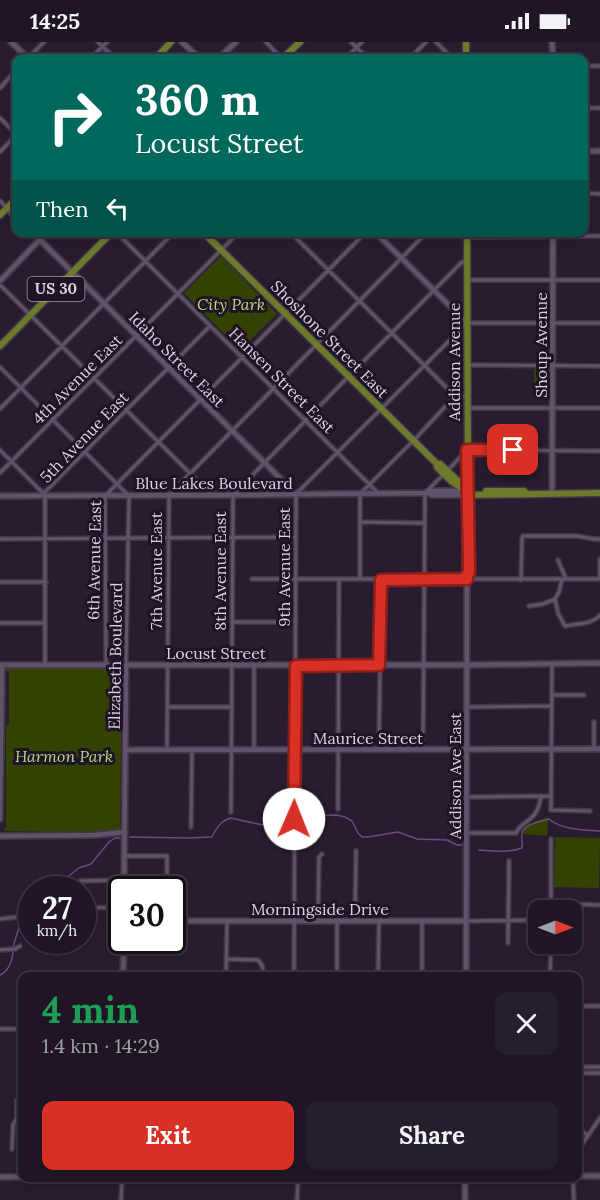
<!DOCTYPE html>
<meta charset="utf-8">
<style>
:root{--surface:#1f1525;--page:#271e2d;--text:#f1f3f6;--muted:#a19fa7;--line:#3c3442;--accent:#d93025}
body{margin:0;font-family:Lora,serif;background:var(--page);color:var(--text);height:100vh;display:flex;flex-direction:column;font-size:22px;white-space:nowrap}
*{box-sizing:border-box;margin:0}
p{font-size:20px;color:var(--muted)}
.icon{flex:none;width:33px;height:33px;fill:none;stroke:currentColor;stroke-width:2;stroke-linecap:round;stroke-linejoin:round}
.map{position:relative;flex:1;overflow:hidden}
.panel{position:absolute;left:18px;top:930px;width:564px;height:210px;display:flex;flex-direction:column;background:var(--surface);border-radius:12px;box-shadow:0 3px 9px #0003,0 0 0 2px var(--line)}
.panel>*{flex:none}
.hud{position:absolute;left:12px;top:12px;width:576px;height:183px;border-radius:12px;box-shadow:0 3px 9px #0003,0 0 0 2px var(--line);background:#00695c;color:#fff;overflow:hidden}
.needle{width:39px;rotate:90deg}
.tools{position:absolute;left:528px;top:858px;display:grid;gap:12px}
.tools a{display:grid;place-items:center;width:54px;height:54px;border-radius:12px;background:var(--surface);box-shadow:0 3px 9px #0003,0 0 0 2px var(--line);font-size:30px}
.speed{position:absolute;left:18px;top:834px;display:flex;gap:12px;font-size:30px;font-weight:700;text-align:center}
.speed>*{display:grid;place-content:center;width:78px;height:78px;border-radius:50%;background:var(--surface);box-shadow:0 3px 9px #0003,0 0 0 2px var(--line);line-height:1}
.speed small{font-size:15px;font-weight:400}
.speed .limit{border:3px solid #111;border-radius:9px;background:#fff;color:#111}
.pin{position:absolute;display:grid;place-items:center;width:51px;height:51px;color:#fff;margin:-26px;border-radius:12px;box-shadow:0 3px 9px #0006}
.me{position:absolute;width:66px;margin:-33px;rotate:1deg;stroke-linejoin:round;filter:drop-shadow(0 0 4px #0008)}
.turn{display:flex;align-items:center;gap:21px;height:126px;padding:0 24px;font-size:27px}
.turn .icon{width:78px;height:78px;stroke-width:2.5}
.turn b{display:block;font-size:42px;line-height:51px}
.then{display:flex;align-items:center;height:57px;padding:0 24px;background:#0003;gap:12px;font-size:22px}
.round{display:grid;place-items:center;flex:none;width:63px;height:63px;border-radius:12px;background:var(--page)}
.headline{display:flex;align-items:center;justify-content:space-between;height:102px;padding:0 24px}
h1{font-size:36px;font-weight:700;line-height:45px;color:#1e9e55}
.action{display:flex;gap:12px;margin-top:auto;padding:12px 24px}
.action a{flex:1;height:69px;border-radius:12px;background:var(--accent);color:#fff;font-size:24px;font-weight:700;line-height:69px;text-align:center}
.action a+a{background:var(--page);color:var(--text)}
.status{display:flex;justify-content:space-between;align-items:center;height:42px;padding:0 30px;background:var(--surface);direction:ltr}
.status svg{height:16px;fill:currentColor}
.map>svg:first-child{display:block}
</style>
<div class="status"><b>14:25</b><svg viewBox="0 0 49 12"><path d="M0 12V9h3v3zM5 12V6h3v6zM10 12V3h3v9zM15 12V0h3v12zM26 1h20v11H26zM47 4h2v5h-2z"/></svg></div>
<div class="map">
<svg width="600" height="1158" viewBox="0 0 600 1158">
<rect width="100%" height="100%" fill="#291c31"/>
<!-- green -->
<path fill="#334200" d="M221,214L277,272L240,308L184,251Z
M534,327H550V343H534Z
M7,627H121L122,628L120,787L99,790L4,789L6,785V684L9,682V631L5,628Z
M548,775L547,794L523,792L524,784Z
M555,795L600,796L599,846L554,845Z"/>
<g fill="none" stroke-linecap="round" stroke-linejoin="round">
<!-- stream -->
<path stroke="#6b4b7d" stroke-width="1.5" d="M296,775L336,773L345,775L352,779L358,791L362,795H368L398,790L417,797L447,798L457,803H462
M130,795L188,796L212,795C216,787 221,778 231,776C245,779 268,786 282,782C283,782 291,778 291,777
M479,808C493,809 509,811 522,806C523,800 521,796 522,791C524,782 542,779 549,777C562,788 584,788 600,789
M51,848L79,826L91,822L109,800L115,796H120
M13,905L19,885L32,880
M0,933C9,929 12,919 13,910"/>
<!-- street casing -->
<g stroke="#423748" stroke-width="6">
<path id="street" d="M98,0L114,16
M266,0L281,16
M351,0L367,16
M436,0L452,16
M28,16L44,0
M91,16L107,0
M346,16L362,0
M410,16L426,0
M584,24H600
M0,46L16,28
M584,66H600
M0,76L16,92
M0,110L16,93
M584,151L600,152
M0,159L7,166
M116,190L379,452
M290,190L455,354
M459,190L471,195L600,194
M297,197L303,190
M469,238H600
M0,243L212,453
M469,323L600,324
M0,325L129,454L126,623
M469,366H600
M0,367L174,190
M0,408L45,453
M448,428L467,408L600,409
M0,431L239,190
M360,480L424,481
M0,497L296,495
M558,518L566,537
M252,537H600
M360,537V452L417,395L455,354L467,355
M562,537L559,550L555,557L558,571L565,584C577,581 592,583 600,573
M600,537V517
M521,538L522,497L523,494H577C585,495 592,498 600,497
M0,540H46
M529,564L543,562L555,557
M232,580H296
M0,581H45
M552,621L551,768L590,769
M45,623V450L210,284
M106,623L105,454L366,190
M254,624V708
M552,653H584
M168,665H232
M467,665L551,664
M379,707L381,538
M423,707L425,451L443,433
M594,707V680
M167,708L169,453L427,190
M467,755L551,754
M338,767L339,538
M231,770L233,453L349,334L461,221L467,218
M191,785L192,708
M466,791H516C520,783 524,782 530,777C538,771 540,763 541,754
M272,796L295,795
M551,797V868
M124,836H167V814H124
M76,848V842L80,839L124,838
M573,862L600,863
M82,866L122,865
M0,877L17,875
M318,878L319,815L322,812
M337,879V934
M355,879L356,809
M467,879L538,878
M508,901L509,819
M0,908L15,907L20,904
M227,917L258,918L262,923L264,934
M189,934V931
M226,934L227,880
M294,934C294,774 295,613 296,452L467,281H600
M378,934L379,879
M422,934V879
M550,934L551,902
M578,964H600
M0,987H22
M578,1025H600
M578,1031H600
M17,1078V1058
M578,1086L587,1093
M12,1107L13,1083L16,1078H22
M578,1108L600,1076
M573,1136L574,1158
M121,1158L122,1136
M297,1158L298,1136"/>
</g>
<!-- secondary casing -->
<g stroke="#423748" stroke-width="8">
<path id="secondary" d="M11,0L28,16
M182,0L199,16
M552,0L553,16
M219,16L236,0
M584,109H600
M7,166L16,175
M32,190L296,452
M375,190L467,281
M0,239L47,190
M428,451L431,453H468
M552,451L553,190
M0,454L233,453L425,451L431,449H468L469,459V531L467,533L466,934
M467,533L465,531V459L468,457
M0,623H469L600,621
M125,708L600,707
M0,777L2,623
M0,794L95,793L125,790
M124,848L126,623
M172,879H467
M123,934L124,898
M578,1134H600
M0,1135H22
M26,1136H103
M170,1136H368
M465,1158V1136"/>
</g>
<!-- primary casing -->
<g stroke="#423748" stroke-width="9">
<path id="primary" d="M466,0V16
M156,16L171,0
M283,16L300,0
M0,173L16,157
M203,190L429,414L437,422H440L460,441L461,444
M467,190L468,449
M0,304L112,190
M437,422V425C444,432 453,443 462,445
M486,449H524L526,451
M468,453L600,451"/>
</g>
<!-- street -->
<use href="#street" stroke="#605269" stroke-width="3"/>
<!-- secondary -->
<use href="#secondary" stroke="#605269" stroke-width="4.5"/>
<!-- primary -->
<use href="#primary" stroke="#6d7a2a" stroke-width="6"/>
</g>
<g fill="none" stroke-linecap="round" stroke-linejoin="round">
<!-- route casing -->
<g stroke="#8d1f18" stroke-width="15">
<path id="route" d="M294,777L296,624L379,623L381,538L467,537V533L469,531V521L467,408H513"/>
</g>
<!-- route -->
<use href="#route" stroke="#d93025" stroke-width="10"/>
</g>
<g text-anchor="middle" stroke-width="6" stroke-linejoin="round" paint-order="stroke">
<!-- shield labels -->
<rect fill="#1f1327" stroke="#a399a8" stroke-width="1.5" x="27.5" y="235" width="57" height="24" rx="4.5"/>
<g font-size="15" font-weight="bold" fill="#dbd2e0">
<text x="56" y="252">US 30</text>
</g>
<!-- park labels -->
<g font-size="16" font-style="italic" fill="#bcd780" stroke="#1f1327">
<text x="231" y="268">City Park</text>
<text x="64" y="720">Harmon Park</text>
</g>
<!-- street labels -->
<g font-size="16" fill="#dbd2e0" stroke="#1f1327">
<text transform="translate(330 297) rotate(45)" y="6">Shoshone Street East</text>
<text transform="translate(541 303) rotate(-90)" y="6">Shoup Avenue</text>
<text transform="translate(177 317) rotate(45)" y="6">Idaho Street East</text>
<text transform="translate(454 320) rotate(-90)" y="6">Addison Avenue</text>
<text transform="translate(77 337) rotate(-45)" y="6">4th Avenue East</text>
<text transform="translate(282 338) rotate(45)" y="6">Hansen Street East</text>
<text transform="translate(84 395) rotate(-46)" y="6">5th Avenue East</text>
<text x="214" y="447">Blue Lakes Boulevard</text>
<text transform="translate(94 518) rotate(-89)" y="6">6th Avenue East</text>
<text transform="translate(284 525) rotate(-90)" y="6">9th Avenue East</text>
<text transform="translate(156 529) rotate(-90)" y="6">7th Avenue East</text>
<text transform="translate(220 529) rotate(-90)" y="6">8th Avenue East</text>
<text x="216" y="617">Locust Street</text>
<text transform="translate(115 614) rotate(-89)" y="6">Elizabeth Boulevard</text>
<text x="368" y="702">Maurice Street</text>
<text transform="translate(455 734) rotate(-90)" y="6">Addison Ave East</text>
<text x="320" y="873">Morningside Drive</text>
</g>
</g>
</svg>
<div class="tools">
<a><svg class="needle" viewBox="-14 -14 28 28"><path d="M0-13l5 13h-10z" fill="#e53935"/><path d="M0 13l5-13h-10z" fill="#a19fa7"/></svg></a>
</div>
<div class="speed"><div>27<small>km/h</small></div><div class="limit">30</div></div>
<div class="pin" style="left:513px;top:408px;background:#d93025"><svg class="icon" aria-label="arrive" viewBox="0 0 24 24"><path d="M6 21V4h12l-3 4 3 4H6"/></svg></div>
<svg class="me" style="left:294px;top:777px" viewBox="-20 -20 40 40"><circle r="19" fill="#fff"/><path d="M0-13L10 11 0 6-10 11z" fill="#d93025"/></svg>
<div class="hud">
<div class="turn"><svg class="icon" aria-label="right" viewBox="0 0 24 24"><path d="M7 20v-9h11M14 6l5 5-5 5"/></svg><div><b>360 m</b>Locust Street</div></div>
<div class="then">Then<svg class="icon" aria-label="left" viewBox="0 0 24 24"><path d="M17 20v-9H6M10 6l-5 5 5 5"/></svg></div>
</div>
<section class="panel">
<div class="headline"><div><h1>4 min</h1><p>1.4 km · 14:29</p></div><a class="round"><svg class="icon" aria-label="close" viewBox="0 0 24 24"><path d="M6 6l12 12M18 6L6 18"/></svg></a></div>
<div class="action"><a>Exit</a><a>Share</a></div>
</section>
</div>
